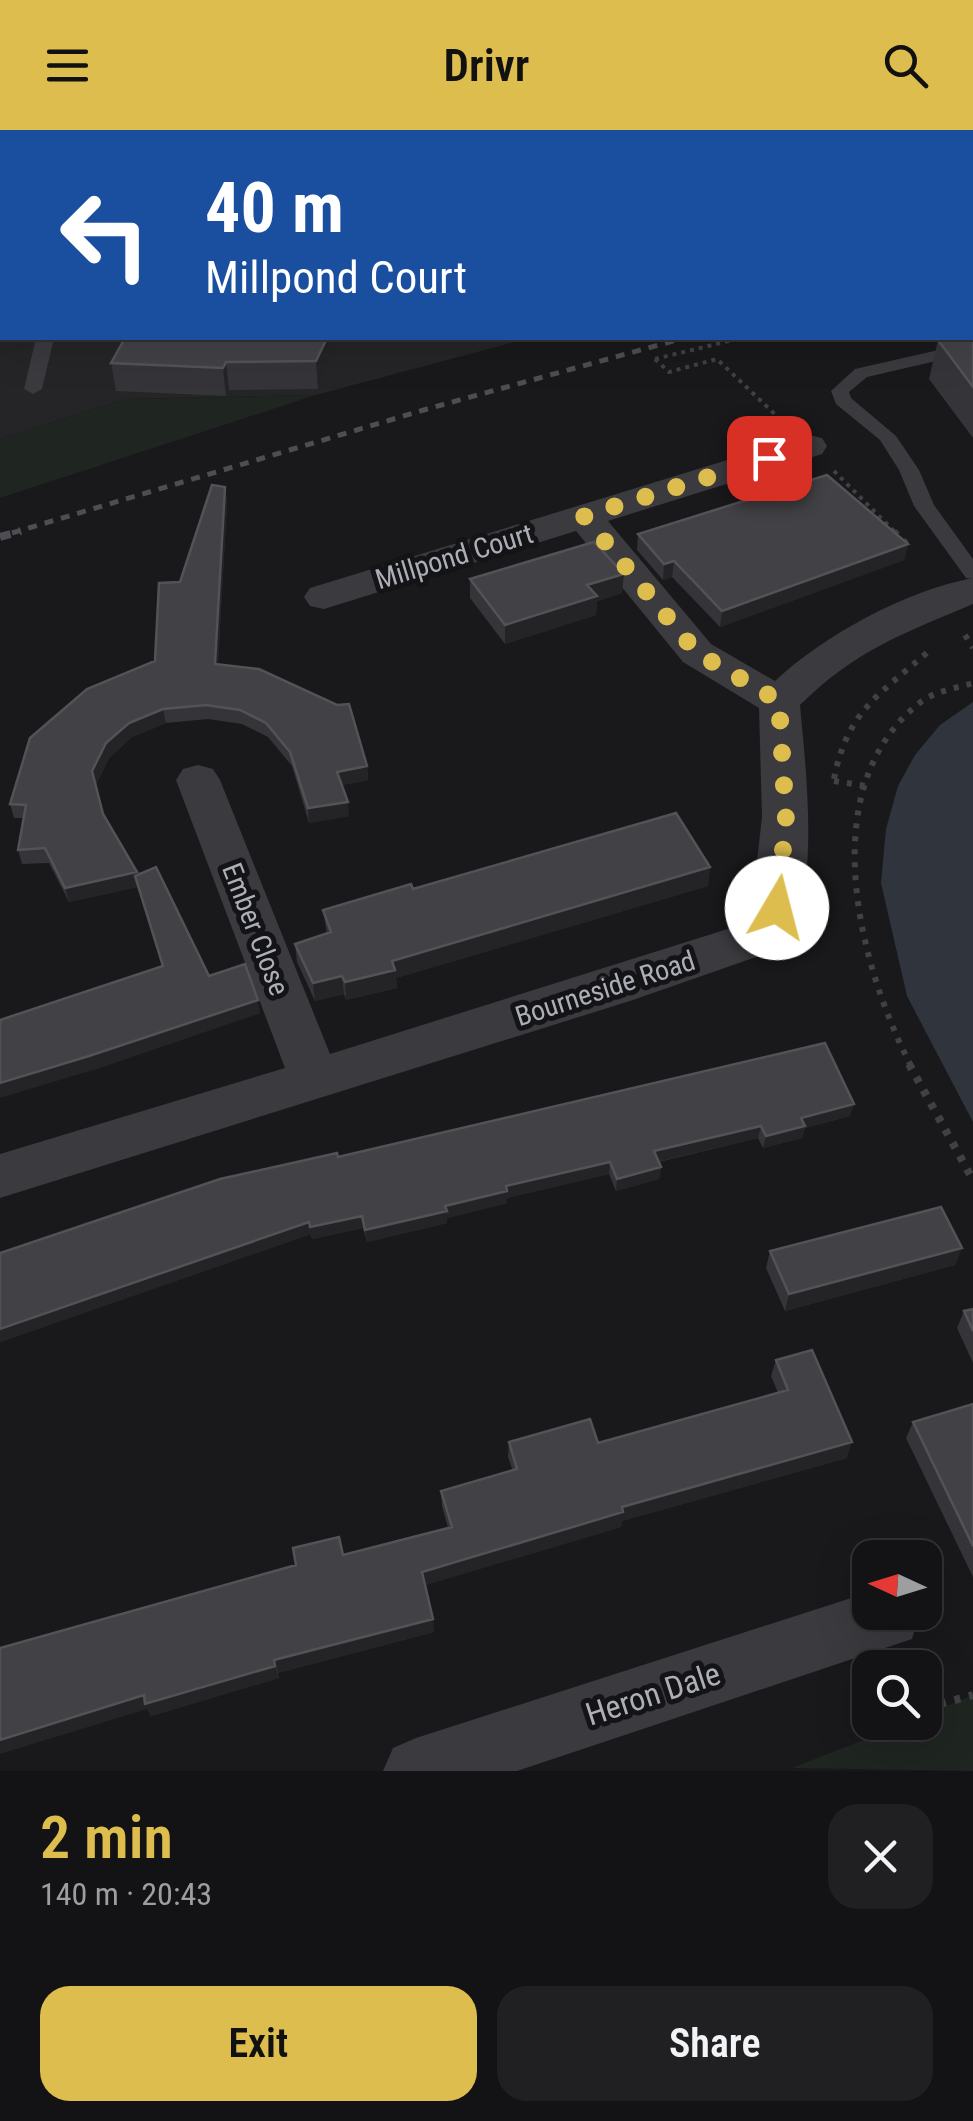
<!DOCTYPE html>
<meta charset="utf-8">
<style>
:root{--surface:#131214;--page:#202022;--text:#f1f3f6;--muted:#9d9ea0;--line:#323234;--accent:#dcbd4e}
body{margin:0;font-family:"Roboto Condensed",sans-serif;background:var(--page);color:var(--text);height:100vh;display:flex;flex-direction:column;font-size:38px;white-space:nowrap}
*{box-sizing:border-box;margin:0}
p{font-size:32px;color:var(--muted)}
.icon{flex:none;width:55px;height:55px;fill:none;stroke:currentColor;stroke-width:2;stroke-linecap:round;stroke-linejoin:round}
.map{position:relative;height:1641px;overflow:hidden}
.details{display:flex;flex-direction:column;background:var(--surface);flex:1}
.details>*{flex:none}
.guide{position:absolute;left:0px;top:0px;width:975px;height:210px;box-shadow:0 10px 40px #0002,0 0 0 2px var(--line);background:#1a4fa0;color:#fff;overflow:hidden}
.needle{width:65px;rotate:274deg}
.tools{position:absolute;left:852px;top:1410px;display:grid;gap:20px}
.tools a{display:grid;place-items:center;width:90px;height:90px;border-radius:20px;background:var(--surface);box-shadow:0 10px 40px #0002,0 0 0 2px var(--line);font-size:50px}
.pin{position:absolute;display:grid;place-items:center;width:85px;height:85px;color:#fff;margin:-42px;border-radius:20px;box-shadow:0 5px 15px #0006}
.me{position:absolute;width:110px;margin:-55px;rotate:8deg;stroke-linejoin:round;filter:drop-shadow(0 0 8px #0008)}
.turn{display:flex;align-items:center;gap:35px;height:210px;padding:0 40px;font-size:45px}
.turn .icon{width:130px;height:130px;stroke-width:2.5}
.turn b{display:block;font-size:70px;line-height:85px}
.round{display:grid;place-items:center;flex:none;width:105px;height:105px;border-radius:30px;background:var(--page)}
.head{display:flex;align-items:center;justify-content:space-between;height:170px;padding:0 40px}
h1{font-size:60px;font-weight:600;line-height:75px;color:var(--accent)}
.button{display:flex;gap:20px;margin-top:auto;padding:20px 40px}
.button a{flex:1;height:115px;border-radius:30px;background:var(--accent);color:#111;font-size:40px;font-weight:600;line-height:115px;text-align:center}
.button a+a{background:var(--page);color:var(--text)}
header{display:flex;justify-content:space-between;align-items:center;height:130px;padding:0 40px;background:var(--accent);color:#111;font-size:45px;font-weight:600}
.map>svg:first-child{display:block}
</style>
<header><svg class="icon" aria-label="menu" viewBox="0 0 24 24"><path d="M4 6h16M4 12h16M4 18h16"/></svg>Drivr<svg class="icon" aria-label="search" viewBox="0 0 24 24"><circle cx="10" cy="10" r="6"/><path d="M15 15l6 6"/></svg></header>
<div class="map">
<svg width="973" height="1641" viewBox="0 0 973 1641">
<rect width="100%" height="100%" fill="#19181a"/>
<!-- built -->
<path fill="#252427" d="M0,10L2,208H530L316,265L126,269L0,309Z"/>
<!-- green -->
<path fill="#1f2520" d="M584,0H973V111L972,2H563Z
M316,265L0,368V309L126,269Z
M973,1565V1641L792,1638L906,1593L925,1592V1585Z"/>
<!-- water -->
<path fill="#30353d" d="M973,572V992L907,866L881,753L886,699L898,656L915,625L940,595Z"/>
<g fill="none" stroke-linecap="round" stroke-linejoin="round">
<!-- path-far2 -->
<path stroke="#404145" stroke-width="4" stroke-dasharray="4 5" stroke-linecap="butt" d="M129,0L141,2
M357,0L367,2
M907,2L941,0
M655,229L669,242L717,229L782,291
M655,229L741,208
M834,341L896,403"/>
<!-- path-far1 -->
<path stroke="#404145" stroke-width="6" stroke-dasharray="5 8" stroke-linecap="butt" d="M894,401L907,414
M965,505L973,518
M834,649C847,581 880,564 929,521
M834,651L866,656
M911,936C858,833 812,655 922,571C936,561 957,558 973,553"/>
<!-- path -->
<path stroke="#404145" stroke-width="8" stroke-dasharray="6 9" stroke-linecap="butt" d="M909,934L973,1050
M925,1548L940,1574L973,1565"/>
<!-- lane -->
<path fill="#3a3a3f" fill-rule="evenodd" d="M36,208H54L42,259L33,264L24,259Z
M943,219L952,224L949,228L867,247L849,262L851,268L896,306L919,340L934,375L973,429V449L966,448L914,376L899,340L880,310L836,274L831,261L855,239Z"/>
<!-- street -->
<path fill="#3a3a3f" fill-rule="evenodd" d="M0,0H45L46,2H2V8Z
M809,305L822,308L827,316L822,324L608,391L711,514L775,551C824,505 907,460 973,448V474C902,504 856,520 800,575C806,641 820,756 788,816L630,871L0,1068V1024L285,938L176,650L183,639L198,635L213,639L220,650L330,924L750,792L762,687L759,578L683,532L576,401L324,479L310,476L304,467L310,458Z
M870,1462V1482H920L912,1509L517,1641H383L393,1618L416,1608Z"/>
<!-- rail-far1 -->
<path stroke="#4d4e53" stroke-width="5" stroke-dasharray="9 8" stroke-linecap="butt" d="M12,403L427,279L684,208"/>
<!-- rail -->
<path stroke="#4d4e53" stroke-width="8" stroke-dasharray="11 9" stroke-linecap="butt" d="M0,407L21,401"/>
</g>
<!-- wall -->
<path fill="#353438" d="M973,206V308L929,249L938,210Z
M125,208H337V215L318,259L229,260L226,266L116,261L111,233Z
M225,357L227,372L218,534L367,636L368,650L342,655L349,686L309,693L292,636L268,607L242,594L208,589L166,593L132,607L109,628L96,655L103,684L137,745L209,846L260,883L93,940L14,886L162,836L138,757L69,772L49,733L22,734L18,720L23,688H14L10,674L155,531L180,452Z
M638,404L908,414L904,430L720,497L672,447L663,450L637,420Z
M470,449L622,463L597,471L596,485L505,514L470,468Z
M710,737L708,756L396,848L397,858L346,870L344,864L315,871L297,832L295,814L327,804L323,780L413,759Z
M850,986L805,998L802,1008L763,1018L758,1008L659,1032L661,1037L659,1049L616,1061L609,1044L507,1068V1073L447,1088V1093L367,1112L363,1098L312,1109L311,1104L0,1212V1123L338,1027Z
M962,1118L955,1135L785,1181L766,1138L770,1121Z
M973,1179V1233L957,1198L964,1181Z
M776,1230L847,1328L622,1391L621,1397L425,1455L434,1502L278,1543L279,1548L151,1586L147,1579L343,1425L448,1398L442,1376L441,1361L513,1341L508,1327L509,1312L598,1313L778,1263L771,1246Z
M973,1274V1447L906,1308L913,1292Z"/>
<!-- shaded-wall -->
<path fill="#242326" d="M2,7V44L0,47V10Z
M2,194V208H31L30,216L0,225V195Z
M327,208H337V215L318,259L316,231Z
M226,232L229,260L226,266L223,238Z
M225,357L227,372L217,548L215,534Z
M908,414L904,430L720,497L722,481Z
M674,431L672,447L663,450L664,434Z
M624,444L622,463L597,471L596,485L505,514V495L587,455Z
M163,579L166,593L132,607L109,628L96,655L92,641L106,613L129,593Z
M367,636L368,650L338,656L337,642Z
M348,672L349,686L309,693L308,678Z
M710,737L708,756L396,848L397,858L346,870L345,852L392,831Z
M137,742L140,756L135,746L138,757L69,772L65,758Z
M342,846L344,864L315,871L313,853Z
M258,870L260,883L93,940L0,968V953Z
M854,974L850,986L805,998L802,1008L763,1018L766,1006L801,988Z
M761,996L758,1008L652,1033L654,1021Z
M610,1032L609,1044L507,1068V1073L447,1088V1093L367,1112L365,1100L506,1056Z
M661,1037L659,1049L616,1061L617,1049Z
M362,1086L363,1098L312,1109L310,1097Z
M309,1092L311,1104L0,1212V1199Z
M962,1118L955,1135L785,1181L789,1164Z
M852,1312L847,1328L622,1391L621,1397L423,1456L422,1442L622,1377Z
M433,1489L434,1502L278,1543L274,1530Z
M275,1536L279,1548L151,1586L147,1579L0,1624V1610L144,1565Z"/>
<!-- building -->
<path fill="#424145" stroke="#525357" stroke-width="2.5" d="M2,53V146H0V60Z
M0,151L2,154V194L0,195Z
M972,206H973V257L938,210L972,208Z
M125,208H327L316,231L226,232L223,238L111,233Z
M827,345L908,414L722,481L674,431L664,434L638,404Z
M212,355L225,357L215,534L259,539L337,575L349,574L367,636L337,642L348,672L308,678L290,622L266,593L240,580L206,575L163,579L129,593L106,613L92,641L103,684L137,742L65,758L45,718L18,720L26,675L10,674L30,608L87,559L155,531L159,453L180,452Z
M594,412L624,444L587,455L597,466L505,495L470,449Z
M676,683L710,737L392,831L395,840L345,852L342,846L313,853L295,814L331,802L323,780L411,754L413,759Z
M156,737L209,846L245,834L258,870L89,926L0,953V890L163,836L135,746Z
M825,913L854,974L801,988L805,996L766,1006L761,996L654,1021L661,1037L617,1049L610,1032L506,1056L507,1061L445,1076L447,1081L365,1100L362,1086L310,1097L309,1092L0,1199V1123L220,1049L337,1023L338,1027Z
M941,1077L962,1118L789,1164L770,1121Z
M973,1179V1201L964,1181Z
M812,1220L852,1312L622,1377L623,1382L422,1442L433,1489L274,1530L275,1536L145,1574L144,1565L0,1610V1518L296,1435L293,1418L339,1407L343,1425L452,1397L441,1361L517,1339L509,1312L590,1289L598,1313L788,1260L776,1230Z
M973,1274V1416L913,1292Z"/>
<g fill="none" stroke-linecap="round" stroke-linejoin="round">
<!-- route -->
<path stroke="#dcbd4e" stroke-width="18" stroke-dasharray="0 32.4" d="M769,328L584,386L697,523L779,571L786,690L777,778"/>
</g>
<g text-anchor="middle" stroke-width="10" stroke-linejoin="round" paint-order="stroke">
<!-- street labels -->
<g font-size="28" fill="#acafb8" stroke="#141315">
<text transform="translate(454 426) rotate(-17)" y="10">Millpond Court</text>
<text transform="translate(256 799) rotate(69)" y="10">Ember Close</text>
<text transform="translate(605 858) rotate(-18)" y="10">Bourneside Road</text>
</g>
<!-- near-street labels -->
<g font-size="32" fill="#acafb8" stroke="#141315">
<text transform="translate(653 1564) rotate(-18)" y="11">Heron Dale</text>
</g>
</g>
</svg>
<div class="tools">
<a><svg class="needle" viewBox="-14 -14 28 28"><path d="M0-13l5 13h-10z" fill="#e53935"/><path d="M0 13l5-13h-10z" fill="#9d9ea0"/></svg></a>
<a><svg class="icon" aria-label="search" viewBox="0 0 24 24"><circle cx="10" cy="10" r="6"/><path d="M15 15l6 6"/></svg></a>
</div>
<div class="pin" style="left:769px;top:328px;background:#d93025"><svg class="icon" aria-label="arrive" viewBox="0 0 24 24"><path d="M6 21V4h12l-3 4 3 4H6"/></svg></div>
<svg class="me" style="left:777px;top:778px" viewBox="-20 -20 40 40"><circle r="19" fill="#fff"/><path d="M0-13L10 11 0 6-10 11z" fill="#dcbd4e"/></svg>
<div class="guide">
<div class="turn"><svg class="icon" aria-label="left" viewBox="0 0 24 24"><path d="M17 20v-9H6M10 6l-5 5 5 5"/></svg><div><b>40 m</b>Millpond Court</div></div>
</div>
</div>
<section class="details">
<div class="head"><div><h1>2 min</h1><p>140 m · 20:43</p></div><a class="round"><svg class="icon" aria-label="close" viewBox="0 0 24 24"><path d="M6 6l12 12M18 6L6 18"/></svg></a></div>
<div class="button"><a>Exit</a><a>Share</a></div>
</section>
